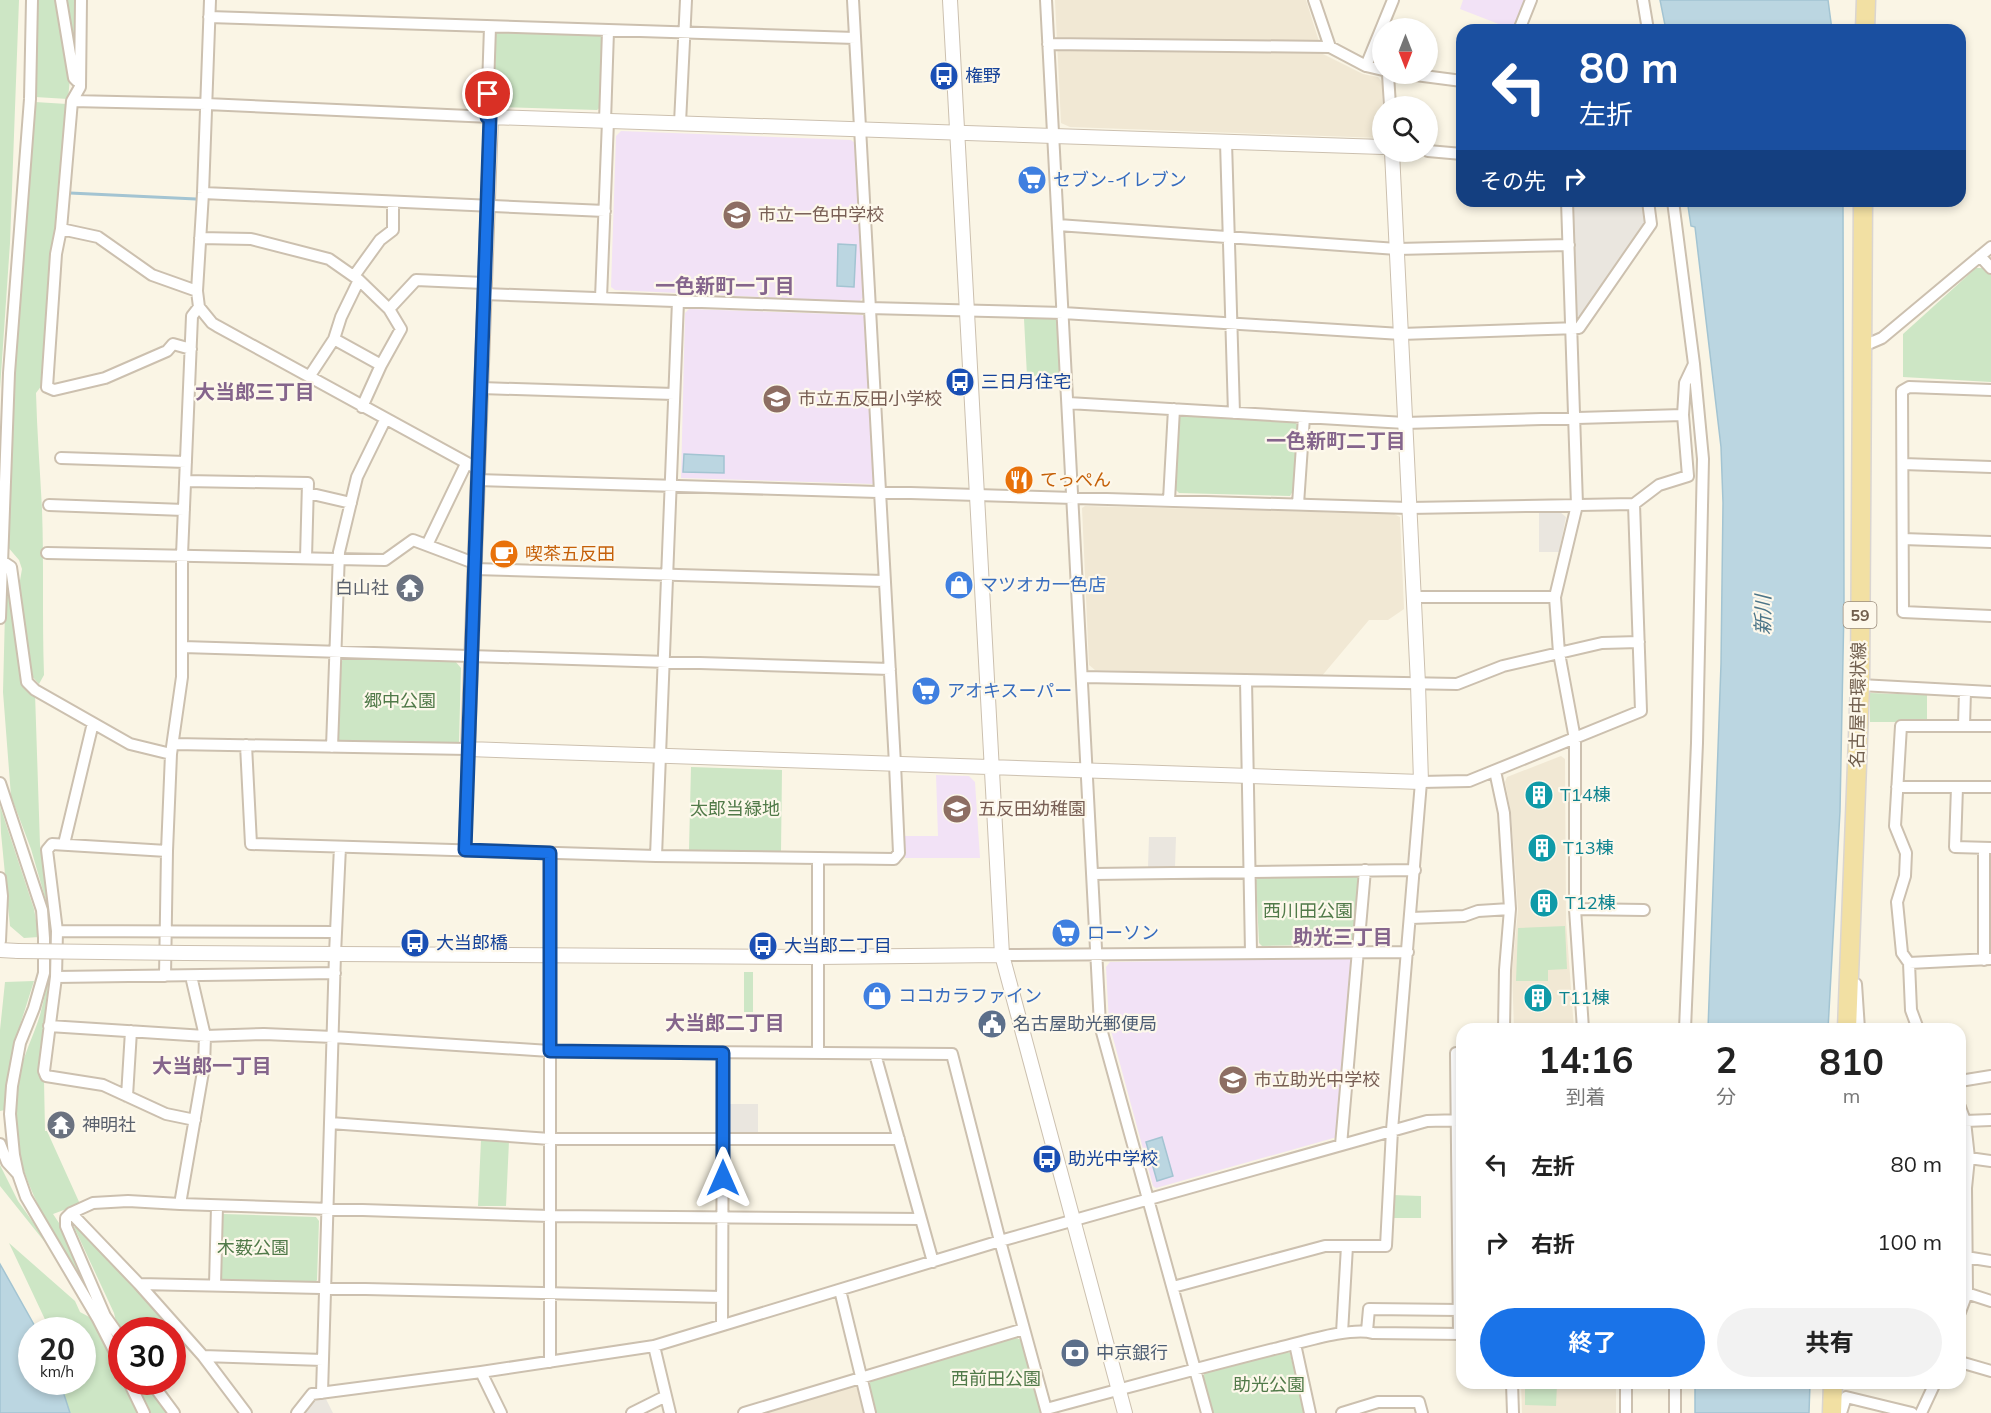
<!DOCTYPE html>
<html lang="ja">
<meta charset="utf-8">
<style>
:root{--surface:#fff;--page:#f2f2f2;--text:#222;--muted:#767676;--accent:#1a73e8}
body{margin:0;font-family:Mulish,"Noto Sans JP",sans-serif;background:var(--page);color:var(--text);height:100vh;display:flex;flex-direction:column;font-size:22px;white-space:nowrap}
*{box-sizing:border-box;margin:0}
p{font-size:20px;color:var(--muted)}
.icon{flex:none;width:33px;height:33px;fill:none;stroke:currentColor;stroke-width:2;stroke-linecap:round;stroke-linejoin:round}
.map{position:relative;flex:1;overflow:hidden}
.panel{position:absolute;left:1456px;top:1023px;width:510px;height:366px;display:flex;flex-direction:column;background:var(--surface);border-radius:18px;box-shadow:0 3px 9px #0003}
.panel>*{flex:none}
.top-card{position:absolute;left:1456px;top:24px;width:510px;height:183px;border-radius:18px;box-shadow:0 3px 9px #0003;background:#1a4fa0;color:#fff;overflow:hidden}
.needle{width:39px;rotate:180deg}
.controls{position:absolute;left:1372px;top:18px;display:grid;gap:12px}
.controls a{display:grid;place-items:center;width:66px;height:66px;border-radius:50%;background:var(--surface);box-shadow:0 3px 9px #0003;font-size:30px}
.speed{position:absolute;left:18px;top:1317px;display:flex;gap:12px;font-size:30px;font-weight:700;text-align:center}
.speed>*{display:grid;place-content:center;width:78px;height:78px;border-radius:50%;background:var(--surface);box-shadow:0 3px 9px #0003;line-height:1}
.speed small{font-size:15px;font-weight:400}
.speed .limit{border:9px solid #d22;background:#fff;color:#111}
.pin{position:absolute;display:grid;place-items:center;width:51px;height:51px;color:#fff;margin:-26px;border:3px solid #fff;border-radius:50%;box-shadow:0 2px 6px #0007}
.me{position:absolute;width:66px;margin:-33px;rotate:0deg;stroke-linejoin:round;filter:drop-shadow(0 0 4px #0008)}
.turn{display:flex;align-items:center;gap:21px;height:126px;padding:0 24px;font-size:27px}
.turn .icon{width:78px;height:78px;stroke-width:2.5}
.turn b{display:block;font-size:42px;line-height:51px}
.then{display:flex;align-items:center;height:57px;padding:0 24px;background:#0003;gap:12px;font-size:22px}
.eta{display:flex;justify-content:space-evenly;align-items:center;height:102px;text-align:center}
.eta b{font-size:36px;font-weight:700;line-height:42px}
.action{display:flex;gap:12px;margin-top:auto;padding:12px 24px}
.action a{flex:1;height:69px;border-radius:36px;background:var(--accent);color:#fff;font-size:24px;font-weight:700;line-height:69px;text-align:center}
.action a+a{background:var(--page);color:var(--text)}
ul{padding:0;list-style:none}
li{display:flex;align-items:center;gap:18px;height:78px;padding:0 24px}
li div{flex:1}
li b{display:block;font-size:22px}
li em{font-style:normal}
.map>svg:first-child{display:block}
</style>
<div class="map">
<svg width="1991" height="1413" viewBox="0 0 1991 1413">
<rect width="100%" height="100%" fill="#faf5e5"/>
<!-- residential -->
<path fill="#f1e8d4" d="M1055,0H1306L1323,54L1363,74L1378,77L1382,82L1383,136L1380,138L1070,127L1061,123Z
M1085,506L1394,514L1400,517L1404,609L1388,620H1369L1321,677L1095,670L1089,665L1082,508Z
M1561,756L1565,759L1566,921L1574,1029H1514L1512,971L1518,910L1511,813L1505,782L1507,777Z
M1521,1383H1616V1413H1522Z
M853,1386L859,1389L865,1413H762Z"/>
<!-- industrial -->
<path fill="#eae6df" d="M1572,201H1645L1648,223L1580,317L1576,315Z
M1539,512H1560L1566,517L1559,552H1539Z
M1149,837H1176L1175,867H1148Z
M728,1104H758V1134H732L728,1131Z
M326,1399L333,1413H304L313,1401Z"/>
<!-- education -->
<path fill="#f2e2f6" d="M1463,0H1526L1514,30L1460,9Z
M621,131L851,140L856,144L864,296L859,302L615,290L611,287L616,136Z
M689,309L862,315L868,320L875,478L873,484L681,478L685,313Z
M936,775L969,776L975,782L980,858H905V836H938Z
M1350,958L1353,962L1337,1137L1156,1188L1153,1186L1109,1023L1106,967L1110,962Z"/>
<!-- green -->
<path fill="#cde6c5" d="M0,0H19L10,243L0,389Z
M37,0H59L70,78L68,99L35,97Z
M65,0H75L74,56Z
M498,31L599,35L603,38L601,107L597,110L498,107L493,103L494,36Z
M35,102L67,104C59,198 49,291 42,385L36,393C37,432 40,470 42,509C44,564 42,619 44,675L39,684L29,673L18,592L22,569L19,560L7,546L14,374Z
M1976,268H1985L1991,275V382L1903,377V334Z
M1024,319H1056L1059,323L1061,375L1027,376Z
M1181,415L1294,422L1298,425L1293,491L1290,496L1179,493L1175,489L1178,418Z
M6,572L24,685L35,693L40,845L55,935H50L46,901L31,849L11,796L3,692Z
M344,658L455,661L461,668L459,742L455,745L341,742L338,739L341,662Z
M1870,693L1927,695V722H1870Z
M691,767L782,770L781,852L689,850Z
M0,806L34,909L39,937L24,938L10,926L1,833Z
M1357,876L1360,880L1356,941L1353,944L1262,946L1259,943L1256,880L1259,877Z
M1565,926L1567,969L1548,970V981H1516L1518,928Z
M50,970L43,1029L45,1131H47L80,1204L53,1214L61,1226L80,1271L77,1272C38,1209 2,1153 19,1075C24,1054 34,1035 40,1015C44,1000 47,985 50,970Z
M744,972H753V1012H744Z
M34,981L15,1041L6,1086L5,1110L0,1111V1030L5,982Z
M481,1140L509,1141L506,1206H478Z
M0,1165L18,1201L64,1266L0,1186Z
M1392,1195L1421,1196V1218H1391Z
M223,1214L316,1217L319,1221L317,1280L315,1283L222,1280L219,1277L220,1217Z
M74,1227H76L165,1320L149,1330H122L117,1326L114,1313Z
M9,1243L75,1301L80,1312L93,1319L137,1413H70L60,1382H82V1330H50Z
M1013,1337L1022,1340L1042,1413H876L869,1384L872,1380Z
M1285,1351L1290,1353L1304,1413H1212L1203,1377L1205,1372Z
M135,1382H146L168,1413H149Z
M1525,1383H1555L1557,1384L1556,1406L1525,1405Z"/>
<!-- water -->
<path fill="#bbd6e1" stroke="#a3c4d2" stroke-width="1.5" d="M1660,0H1828L1832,30H1666Z
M1692,201H1843L1844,606L1840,811L1828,1029H1708L1721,664L1723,503L1721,447L1695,227L1691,226L1688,206L1692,205Z
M838,244L856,245L854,287L837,286Z
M684,454L724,456V473L683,472Z
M1162,1137L1173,1176L1157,1181L1146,1142Z
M0,1264L37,1330H32V1382H60L70,1413H0Z
M1695,1383H1810L1809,1413H1695Z"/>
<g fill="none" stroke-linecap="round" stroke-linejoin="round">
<!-- stream -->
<path stroke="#a3c4d2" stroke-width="3" d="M70,193L196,199"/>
<!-- minor casing -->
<g stroke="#ccc0af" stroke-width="14">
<path id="minor" d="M61,0L74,78L77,81
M81,0L80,87L72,101L61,229L98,237L152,275L197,291
M210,0L203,193L197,291L199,307L212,323L217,326L478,469
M1046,0L1100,1025L1207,1413
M1314,0L1330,47
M1643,0L1648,30
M209,17L855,38
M1519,30L1531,0
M1048,44L1330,47L1366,66L1383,70
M1366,66L1393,0
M1388,74L1390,106
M1408,74L1462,81
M72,101L206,104L491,117
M487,117L490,27
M605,121L608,31
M680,123L686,0
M1226,142L1234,413
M1428,151L1462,154
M203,193L605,211
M1567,201L1577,505L1555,597L1559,653L1575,739V909L1583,1029
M1673,201L1694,364L1703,459L1697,743L1685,1029
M1058,225L1397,249L1569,245
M61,229L56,254L47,387L54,390L105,378L167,351L173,344L191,349
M200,238L251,239L329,259L359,280L389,309L401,329L381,365L362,407
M1980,256L1991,268
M354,276L380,240L393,230V202
M484,294L869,308L1063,313L1401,334L1579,328L1651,224L1648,201
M601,298L608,121
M389,309L416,280L484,283
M334,339L381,365
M1861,347L1882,338L1991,247
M309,377L334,339L341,317L359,280
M481,388L674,394
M1991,390L1909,387L1902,391L1903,612L1991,616
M1068,403L1405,423L1683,415L1688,476L1659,485L1634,504
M1683,415L1685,383L1694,364
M61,458L186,462
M1903,464L1991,467
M477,480L1409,508L1634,504L1641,711L1469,781L1421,782L1392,1130L1386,1246H1325L1173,1287
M185,481L308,483L306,558
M308,493L351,503
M1169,500L1174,409
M1298,504L1304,417
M49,505L184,510
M1903,539L1991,542
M427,545L466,464
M47,553L385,560L413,540L474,563
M2,561L11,567L27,682L35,690L130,744L171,754
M474,569L884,581
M1414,597H1555
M0,618L9,373L30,99L32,0
M183,647L890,669
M1083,677L1457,684L1503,666L1602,643L1639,642
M1246,680L1251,952
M1860,685L1991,692
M1964,726L1965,691
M174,744L468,749L465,850
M246,745L251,844L656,856L894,859L899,853L895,764L853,0
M332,747L339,552L357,477L385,420
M1495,771L1504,813L1510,909L1505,970L1504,1029
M0,783L42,910L44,938V973L34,1008L20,1043L12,1086L10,1114L14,1155L18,1174
M1897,787H1991
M1957,787L1955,847L1991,848
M64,844L93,723
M167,851L52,844L47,850L57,931L336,932
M656,856L678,301
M1093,874L1415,870
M0,878L2,896L0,941
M1575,909L1644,910
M1411,918L1464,916L1478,911L1510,909
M1002,955L1408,952
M1984,960V848
M1909,963L1990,959
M165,976L167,851L171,754L182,677V555L192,316L199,307
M56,977L57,931
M1856,984L1859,1029
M49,1026L205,1036L264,1034L333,1037L550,1051L952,1054L1000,1241L1047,1413
M1918,1029L1911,1010L1909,963L1902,953L1897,902L1905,876L1906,853L1895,826L1901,726H1991
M818,1053V858
M875,1054L933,1262
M1960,1081L1991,1076
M127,1096L131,1031
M1960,1107L1965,1121L1969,1158L1966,1188L1967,1293L1960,1312
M195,1120L166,1114L103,1085L46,1076L44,1071L56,977L335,973
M1965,1121L1991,1120
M330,1123L550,1139H899
M0,1144L7,1162L18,1174L26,1197L98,1319L122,1366
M1341,1145L1365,870
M1969,1158L1991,1161
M180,1204L204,1066L205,1036L191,976
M71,1213L66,1218V1226L105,1316
M1966,1257L1991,1261
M139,1284L722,1297
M215,1285L217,1206
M840,1290L870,1413
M1960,1291L1991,1301
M101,1318L105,1316L122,1340
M722,1325L723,1053
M1367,1331L1369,1309L1459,1310
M1342,1333L1347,1246
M1459,1334L1456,1053H1462
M1295,1344L1310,1413
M654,1346L670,1413
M203,1356L323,1360
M550,1362V853
M1960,1362L1991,1371
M481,1372L501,1413
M129,1382L144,1413
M151,1382L174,1413
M1512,1383L1513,1413
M322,1393L335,954L340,847
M1046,1409C1122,1389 1198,1368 1274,1349C1297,1344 1351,1326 1373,1333L1462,1334
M246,1413L203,1356L139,1284L71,1213L93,1203L128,1201L180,1204L550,1216L921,1219
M297,1413L312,1394L481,1372L654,1346L1000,1241L1427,1121L1462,1120
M632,1413L666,1396
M744,1413L1024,1329
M1342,1413L1378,1402H1419L1422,1413
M1626,1413V1383
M1675,1413V1383
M1841,1413L1846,1397L1912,1413
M1921,1413L1935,1383"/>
</g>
<!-- tertiary casing -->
<g stroke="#ccc0af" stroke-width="16">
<path id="tertiary" d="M950,0L1002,955L1125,1413
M1383,147L491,117L468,749L1421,782L1418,684L1392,152
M0,950L18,951
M185,953L818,957L1002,955"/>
</g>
<!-- primary casing -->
<g stroke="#dad5d1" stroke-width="21">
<path id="primary" d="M1865,30L1866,0
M1847,1029L1860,685L1863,201
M1832,1413L1833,1383"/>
</g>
<!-- minor -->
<use href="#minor" stroke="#fff" stroke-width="10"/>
<!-- tertiary -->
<use href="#tertiary" stroke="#fff" stroke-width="14"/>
<!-- primary -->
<use href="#primary" stroke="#f2e0a3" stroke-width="18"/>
<!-- tertiary-bridge casing -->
<g stroke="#ccc0af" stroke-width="16" stroke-linecap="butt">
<path id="tertiary-bridge" d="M18,951L185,953"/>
</g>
<!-- tertiary-bridge -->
<use href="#tertiary-bridge" stroke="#fff" stroke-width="14"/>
</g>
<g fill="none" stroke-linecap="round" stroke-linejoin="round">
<!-- route casing -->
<g stroke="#114b97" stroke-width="15">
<path id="route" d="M488,94L487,117H490L465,850L550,853V1051L723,1053V1178"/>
</g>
<!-- route -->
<use href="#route" stroke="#1a73e8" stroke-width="10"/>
</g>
<!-- icons -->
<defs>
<g id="bus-disc" transform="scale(1.5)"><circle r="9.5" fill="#1a4fb4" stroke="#fdf8eb"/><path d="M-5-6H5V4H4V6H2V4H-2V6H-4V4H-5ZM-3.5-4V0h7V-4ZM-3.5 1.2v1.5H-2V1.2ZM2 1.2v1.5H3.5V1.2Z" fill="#fff"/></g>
<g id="supermarket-disc" transform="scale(1.5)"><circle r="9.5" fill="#3f7fe0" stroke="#fdf8eb"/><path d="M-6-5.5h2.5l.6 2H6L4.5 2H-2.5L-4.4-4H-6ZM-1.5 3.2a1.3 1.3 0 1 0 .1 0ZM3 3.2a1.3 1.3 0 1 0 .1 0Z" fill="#fff"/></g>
<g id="school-disc" transform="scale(1.5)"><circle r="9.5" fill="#8d6e63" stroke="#fdf8eb"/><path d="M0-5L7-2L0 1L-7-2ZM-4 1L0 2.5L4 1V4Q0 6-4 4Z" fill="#fff"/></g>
<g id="restaurant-disc" transform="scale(1.5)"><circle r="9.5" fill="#e8710a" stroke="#fdf8eb"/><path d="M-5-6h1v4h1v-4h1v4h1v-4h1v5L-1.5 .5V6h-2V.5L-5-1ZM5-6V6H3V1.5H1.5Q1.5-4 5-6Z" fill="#fff"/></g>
<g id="cafe-disc" transform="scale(1.5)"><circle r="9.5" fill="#e8710a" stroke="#fdf8eb"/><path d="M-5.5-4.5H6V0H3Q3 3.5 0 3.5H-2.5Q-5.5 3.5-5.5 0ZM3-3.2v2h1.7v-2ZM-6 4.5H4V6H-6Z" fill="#fff"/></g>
<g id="shop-disc" transform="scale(1.5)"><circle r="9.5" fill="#3f7fe0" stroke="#fdf8eb"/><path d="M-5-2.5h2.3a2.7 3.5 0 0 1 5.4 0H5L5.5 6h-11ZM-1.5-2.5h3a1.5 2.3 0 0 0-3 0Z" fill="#fff"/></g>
<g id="temple-disc" transform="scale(1.5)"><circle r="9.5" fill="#6b7280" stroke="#fdf8eb"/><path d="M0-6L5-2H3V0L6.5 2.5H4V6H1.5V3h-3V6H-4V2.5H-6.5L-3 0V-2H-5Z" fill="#fff"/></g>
<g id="building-disc" transform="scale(1.5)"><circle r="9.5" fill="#0f9aa8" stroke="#fdf8eb"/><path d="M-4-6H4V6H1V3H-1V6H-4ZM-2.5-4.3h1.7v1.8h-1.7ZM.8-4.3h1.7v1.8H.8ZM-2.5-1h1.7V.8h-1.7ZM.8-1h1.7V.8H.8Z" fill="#fff"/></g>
<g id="civic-disc" transform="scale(1.5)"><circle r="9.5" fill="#5c6f8a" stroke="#fdf8eb"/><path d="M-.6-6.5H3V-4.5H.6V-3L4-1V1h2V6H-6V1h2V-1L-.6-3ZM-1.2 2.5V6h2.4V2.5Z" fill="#fff"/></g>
<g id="bank-disc" transform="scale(1.5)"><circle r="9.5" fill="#5c6f8a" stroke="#fdf8eb"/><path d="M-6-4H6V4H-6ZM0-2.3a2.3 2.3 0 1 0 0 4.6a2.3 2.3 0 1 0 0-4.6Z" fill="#fff"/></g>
</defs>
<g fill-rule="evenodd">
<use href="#bus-disc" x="944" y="76"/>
<use href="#supermarket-disc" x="1032" y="180"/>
<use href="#school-disc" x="737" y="215"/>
<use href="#bus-disc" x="960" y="382"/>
<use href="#school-disc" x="777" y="399"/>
<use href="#restaurant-disc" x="1019" y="480"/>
<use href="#cafe-disc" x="504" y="554"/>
<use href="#shop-disc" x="959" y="585"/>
<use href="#temple-disc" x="410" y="588"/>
<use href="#supermarket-disc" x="926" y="691"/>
<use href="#building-disc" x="1539" y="795"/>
<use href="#school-disc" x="957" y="809"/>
<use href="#building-disc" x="1542" y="848"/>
<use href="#building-disc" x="1544" y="903"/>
<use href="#supermarket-disc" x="1066" y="933"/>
<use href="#bus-disc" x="415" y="943"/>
<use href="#bus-disc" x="763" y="946"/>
<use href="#shop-disc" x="877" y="996"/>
<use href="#building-disc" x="1538" y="998"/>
<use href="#civic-disc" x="992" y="1024"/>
<use href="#school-disc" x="1233" y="1080"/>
<use href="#temple-disc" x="61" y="1125"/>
<use href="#bus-disc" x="1047" y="1159"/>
<use href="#bank-disc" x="1075" y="1353"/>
</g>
<g text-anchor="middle" stroke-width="4.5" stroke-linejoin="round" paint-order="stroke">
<!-- shield labels -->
<rect fill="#fdf8eb" stroke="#9a8c7c" stroke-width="1.5" x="1843.5" y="602" width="33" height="26" rx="4.5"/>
<g font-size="16" font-weight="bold" fill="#705e4d">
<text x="1860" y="621">59</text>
</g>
<!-- transit labels -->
<g font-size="18" fill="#164399" stroke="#fdf8eb" text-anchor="start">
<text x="965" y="82">権野</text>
<text x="981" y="388">三日月住宅</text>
<text x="436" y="949">大当郎橋</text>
<text x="784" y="952">大当郎二丁目</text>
<text x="1068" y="1165">助光中学校</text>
</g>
<!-- shop labels -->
<g font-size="18" fill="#366cbe" stroke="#fdf8eb" text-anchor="start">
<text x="1053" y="186">セブン-イレブン</text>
<text x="980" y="591">マツオカ一色店</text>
<text x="947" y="697">アオキスーパー</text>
<text x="1087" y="939">ローソン</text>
<text x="898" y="1002">ココカラファイン</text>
</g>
<!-- education labels -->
<g font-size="18" fill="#785e54" stroke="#fdf8eb" text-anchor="start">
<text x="758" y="221">市立一色中学校</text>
<text x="798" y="405">市立五反田小学校</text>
<text x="978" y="815">五反田幼稚園</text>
<text x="1254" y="1086">市立助光中学校</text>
</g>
<!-- food labels -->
<g font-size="18" fill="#c56008" stroke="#fdf8eb" text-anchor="start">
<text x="1040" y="486">てっぺん</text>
<text x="525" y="560">喫茶五反田</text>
</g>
<!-- worship labels -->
<g font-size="18" fill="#5b616d" stroke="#fdf8eb" text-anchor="end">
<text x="389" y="594">白山社</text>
<text x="82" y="1131" text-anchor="start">神明社</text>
</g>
<!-- park labels -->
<g font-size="18" fill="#517a49" stroke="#fdf8eb">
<text x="400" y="707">郷中公園</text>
<text x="735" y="815">太郎当緑地</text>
<text x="1308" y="917">西川田公園</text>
<text x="253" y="1254">木薮公園</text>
<text x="996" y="1385">西前田公園</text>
<text x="1269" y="1391">助光公園</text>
</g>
<!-- street labels -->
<g font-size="18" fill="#705e4d" stroke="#fdf8eb">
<text transform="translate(1858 705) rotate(-89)" y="6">名古屋中環状線</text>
</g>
<!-- culture labels -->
<g font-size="18" fill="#0d838f" stroke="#fdf8eb" text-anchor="start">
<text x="1560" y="801">T14棟</text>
<text x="1563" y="854">T13棟</text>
<text x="1565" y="909">T12棟</text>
<text x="1559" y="1004">T11棟</text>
</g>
<!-- service labels -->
<g font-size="18" fill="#4e5e75" stroke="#fdf8eb" text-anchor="start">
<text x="1013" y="1030">名古屋助光郵便局</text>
<text x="1096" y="1359">中京銀行</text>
</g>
<!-- neighbourhood labels -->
<g font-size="20" font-weight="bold" fill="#85658c" stroke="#fdf8eb">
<text x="725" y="293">一色新町一丁目</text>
<text x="255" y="399">大当郎三丁目</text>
<text x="1336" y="448">一色新町二丁目</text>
<text x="1343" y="944">助光三丁目</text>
<text x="725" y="1030">大当郎二丁目</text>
<text x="212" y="1073">大当郎一丁目</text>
</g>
<!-- water labels -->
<g font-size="20" font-style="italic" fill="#4c7588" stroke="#fdf8eb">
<text transform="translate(1763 615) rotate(-90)" y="7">新川</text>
</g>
</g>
</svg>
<div class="controls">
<a><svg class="needle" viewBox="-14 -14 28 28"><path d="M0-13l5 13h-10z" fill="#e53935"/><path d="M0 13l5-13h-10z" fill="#767676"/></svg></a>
<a><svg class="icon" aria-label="search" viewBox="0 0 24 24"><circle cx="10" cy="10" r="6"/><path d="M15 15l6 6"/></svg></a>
</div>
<div class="speed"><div>20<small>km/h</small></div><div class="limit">30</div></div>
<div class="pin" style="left:488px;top:94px;background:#d93025"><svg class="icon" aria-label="arrive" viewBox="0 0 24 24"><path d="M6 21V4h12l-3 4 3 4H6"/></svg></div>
<svg class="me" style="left:723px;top:1178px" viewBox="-20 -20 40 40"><path d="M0-17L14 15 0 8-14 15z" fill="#1a73e8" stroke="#fff" stroke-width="4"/></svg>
<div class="top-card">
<div class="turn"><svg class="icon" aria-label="left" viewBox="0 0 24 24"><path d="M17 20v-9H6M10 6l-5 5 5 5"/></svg><div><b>80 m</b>左折</div></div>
<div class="then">その先<svg class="icon" aria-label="right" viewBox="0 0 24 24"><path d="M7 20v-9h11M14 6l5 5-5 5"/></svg></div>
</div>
<section class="panel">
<div class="eta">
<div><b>14:16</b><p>到着</p></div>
<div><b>2</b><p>分</p></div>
<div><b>810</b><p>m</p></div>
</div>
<ul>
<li><svg class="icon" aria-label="left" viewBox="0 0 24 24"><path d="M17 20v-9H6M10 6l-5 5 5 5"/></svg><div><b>左折</b></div><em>80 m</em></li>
<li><svg class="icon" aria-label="right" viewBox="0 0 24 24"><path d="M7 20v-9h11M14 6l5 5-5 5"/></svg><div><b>右折</b></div><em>100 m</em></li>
</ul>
<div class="action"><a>終了</a><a>共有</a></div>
</section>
</div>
